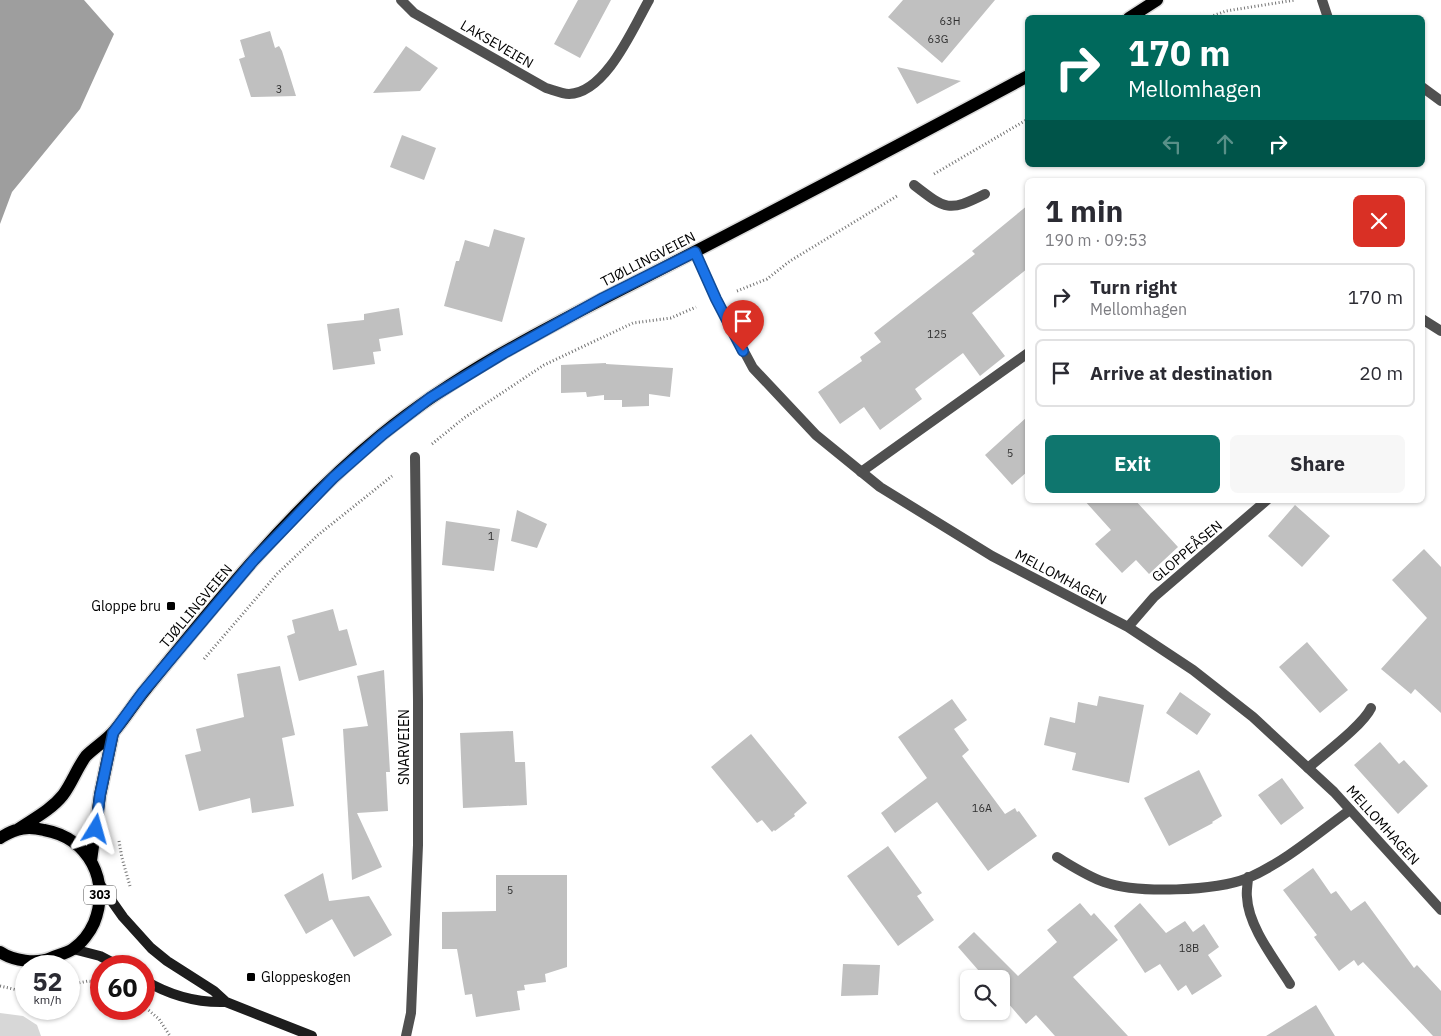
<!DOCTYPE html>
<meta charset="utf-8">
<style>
:root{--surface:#fff;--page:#f7f7f7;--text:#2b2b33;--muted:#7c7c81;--line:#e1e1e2;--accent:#0f766e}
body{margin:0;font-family:"IBM Plex Sans",sans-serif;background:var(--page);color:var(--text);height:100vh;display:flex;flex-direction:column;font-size:19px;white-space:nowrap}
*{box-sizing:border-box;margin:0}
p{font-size:16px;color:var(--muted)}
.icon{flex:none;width:28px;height:28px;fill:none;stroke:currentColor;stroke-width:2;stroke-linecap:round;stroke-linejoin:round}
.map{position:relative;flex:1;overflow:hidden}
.sheet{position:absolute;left:1025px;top:178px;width:400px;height:325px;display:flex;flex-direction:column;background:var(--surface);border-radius:8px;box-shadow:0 1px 4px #0004}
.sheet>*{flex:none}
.guide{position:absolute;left:1025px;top:15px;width:400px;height:152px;border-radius:8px;box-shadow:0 1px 4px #0004;background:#00695c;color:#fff;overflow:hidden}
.controls{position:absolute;left:960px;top:970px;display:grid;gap:10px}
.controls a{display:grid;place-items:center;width:50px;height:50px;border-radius:8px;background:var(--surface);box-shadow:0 1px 4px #0004;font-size:25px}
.speed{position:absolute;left:15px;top:955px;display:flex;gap:10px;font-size:25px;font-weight:700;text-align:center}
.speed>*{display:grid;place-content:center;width:65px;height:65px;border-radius:50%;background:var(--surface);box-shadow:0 1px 4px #0004;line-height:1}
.speed small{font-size:12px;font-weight:400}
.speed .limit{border:8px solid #d22;background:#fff;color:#111}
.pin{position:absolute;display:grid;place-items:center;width:42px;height:42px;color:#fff;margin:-51px -21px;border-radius:50% 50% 50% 0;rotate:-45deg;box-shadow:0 0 5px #0007}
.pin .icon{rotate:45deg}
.me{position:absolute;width:55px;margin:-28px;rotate:8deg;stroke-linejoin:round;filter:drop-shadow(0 0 4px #0008)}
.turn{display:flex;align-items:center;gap:18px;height:105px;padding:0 20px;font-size:22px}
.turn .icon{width:65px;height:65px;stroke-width:2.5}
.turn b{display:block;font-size:35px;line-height:42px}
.lanes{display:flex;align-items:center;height:48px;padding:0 20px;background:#0003;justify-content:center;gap:25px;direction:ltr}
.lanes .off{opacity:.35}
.round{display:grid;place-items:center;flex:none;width:52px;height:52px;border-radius:8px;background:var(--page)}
.overview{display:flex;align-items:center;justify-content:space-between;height:85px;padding:0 20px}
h1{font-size:30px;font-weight:800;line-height:38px}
.primary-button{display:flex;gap:10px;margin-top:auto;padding:10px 20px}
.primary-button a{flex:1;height:58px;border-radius:8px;background:var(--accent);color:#fff;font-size:20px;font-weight:800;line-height:58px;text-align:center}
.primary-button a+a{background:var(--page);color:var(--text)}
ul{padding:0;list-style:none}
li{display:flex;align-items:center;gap:15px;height:68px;margin:0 10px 8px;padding:0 10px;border:2px solid var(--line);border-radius:8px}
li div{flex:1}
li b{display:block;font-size:19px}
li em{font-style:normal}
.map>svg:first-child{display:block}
</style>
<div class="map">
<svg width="1441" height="1036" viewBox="0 0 1441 1036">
<rect width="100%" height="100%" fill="#fff"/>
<!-- green -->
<path fill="#d7d7d7" d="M0,1013L23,1016L37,1025L41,1036H0Z"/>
<!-- water -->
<path fill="#9e9e9e" d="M0,0H84L114,34L80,109L12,192L0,224Z"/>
<!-- building -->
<path fill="#c0c0c0" d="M578,0H611L580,58L554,44Z
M903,0H995L942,63L888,17Z
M270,31L275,48L279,46L282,51L296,96L251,97L239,59L245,57L240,40Z
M406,46L438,68L420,91L373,93Z
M897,67L961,81L917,104Z
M402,135L436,148L424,180L390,167Z
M1028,205V268L972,313L1005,356L980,376L963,353L915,389L922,399L880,430L864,407L840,424L818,392L862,361L860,357L881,342L874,333L975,254L972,251Z
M494,229L525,238L502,322L444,306L456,261H459L465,240L489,247Z
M399,308L403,335L379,339L381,351L373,352L375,364L333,370L327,324L364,320V314Z
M606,363V364L673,368L670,397L649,394V406L622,407V400H604V395L587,397L586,392L561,393V365Z
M1028,416V471L1012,485L985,455Z
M1084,500H1135L1178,547L1149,574L1136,560L1122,573L1095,544L1111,530Z
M1295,505L1330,536L1302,567L1268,536Z
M517,510L547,524L537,548L511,541Z
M446,521L500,529L494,571L442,565Z
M1424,549L1441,567V713L1415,689L1411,694L1381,669L1427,618L1392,580Z
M333,609L339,631L347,629L357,665L299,681L287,636L295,633L292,620Z
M1307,642L1348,690L1320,713L1279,667Z
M280,666L295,735L282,738L294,806L252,813L250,798L199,811L185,755L201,751L196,729L244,717L237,674Z
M384,670L390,772H386L388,811L357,813L382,867L352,880L343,729L368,726L357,676Z
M1180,692L1211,714L1197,735L1166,713Z
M1099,696L1144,705L1129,783L1072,770L1076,753L1044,745L1050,717L1075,723L1078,702L1097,706Z
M952,699L967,720L954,729L969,750L962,756L1005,814L1015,808L1017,812L1019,811L1037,836L988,871L937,802L895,833L881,813L927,778L898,737Z
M513,731L515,762H525L527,805L463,808L460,733Z
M751,734L807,803L794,814L795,816L775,831L774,830L772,832L762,820L757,823L711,767Z
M1380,742L1399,764L1404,760L1428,786L1398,814L1354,765Z
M1199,770L1222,816L1212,822L1213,823L1169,846L1144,798Z
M1282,778L1304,808L1281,825L1258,795Z
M888,846L922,893L917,896L934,920L898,946L847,876Z
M1313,868L1331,894L1336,891L1351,911L1365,901L1414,968L1417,965L1441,991V1036H1433L1363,962L1358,966L1354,960L1339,971L1314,937L1317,935L1283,890Z
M323,873L329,901L369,896L392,935L354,957L332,919L306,934L284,895Z
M496,875H567V967L545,974L546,982L524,985L525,990L517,991L520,1010L476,1017L472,994L465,995L457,949H442V912L496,911Z
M1080,903L1091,916L1094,913L1118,940L1073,977L1128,1036H1055L1036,1015L1026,1024L1001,995V979H986L958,947L974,932L1018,976L1057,942L1047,930Z
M1140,903L1166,933L1185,921L1193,932L1204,924L1219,947L1208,955L1222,976L1192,995L1186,985L1178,991L1160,964L1145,973L1114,926Z
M843,964L880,965L878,995L841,996Z
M1316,1005L1335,1036H1266Z"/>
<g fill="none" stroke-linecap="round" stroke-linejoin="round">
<!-- primary casing -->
<g stroke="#dbdbdb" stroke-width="15">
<path id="primary" d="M1129,18L1157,0
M17,830C33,819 51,810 63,795C72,783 77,768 86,756C95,747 107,740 115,730C126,717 135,702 146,689C218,600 292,508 381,435C468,364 571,316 669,265C789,203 909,140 1028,76
M0,838C5,835 11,831 17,830C25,827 36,828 44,830C89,838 111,881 94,923C90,932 82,943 73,949C67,953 58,955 51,958C37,964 13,961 0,952
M91,861L100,795L113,733"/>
</g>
<!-- path -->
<path stroke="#727272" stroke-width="3" stroke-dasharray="1 2.5" stroke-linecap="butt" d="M1207,18L1226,11L1295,0
M934,174L1028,119
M737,291L767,279L790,261L897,196
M432,444L464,418L544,365L633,323L671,318L696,307
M204,659L277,574L318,535L392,476
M119,841L122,858L130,886
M69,985L88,981L98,982
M0,986L26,992
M146,1008L159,1019L170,1036"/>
<!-- lane -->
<path stroke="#505050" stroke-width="10" d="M1322,0L1328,18
M1422,87L1441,101
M914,185C946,210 949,212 985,194
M861,472L1028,353
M1308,768C1324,754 1363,725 1371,708
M1057,857C1072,866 1087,876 1104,882C1138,894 1215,891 1248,878C1285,862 1318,833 1350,810
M1248,877C1248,884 1246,891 1247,897C1248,926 1275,960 1290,984"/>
<!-- street -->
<path stroke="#505050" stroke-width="10" d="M401,0L414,13L546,88C553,90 562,94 569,94C606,93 633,28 649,0
M695,252L716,299L753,368L816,435L880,487L992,556L1128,627L1193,670L1253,717L1334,792L1441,910
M1422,319L1441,331
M1128,627L1154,597L1267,500
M406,1036L411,1013L418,845V701L415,457"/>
<!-- secondary -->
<path stroke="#1d1d1d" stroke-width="10" d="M99,883L123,917L151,948L167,961L214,991L226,1002L312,1036
M73,949L100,956L119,966
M144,980C169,995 197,1003 226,1002"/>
<!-- primary -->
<use href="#primary" stroke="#000" stroke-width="12"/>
</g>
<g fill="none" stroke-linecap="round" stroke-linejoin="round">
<!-- route casing -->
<g stroke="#114b97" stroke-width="12">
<path id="route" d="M96,829L100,795L113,733L143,692L254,560L333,478L382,435L430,398L504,353L603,298L695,252L716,299L743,351"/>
</g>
<!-- route -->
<use href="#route" stroke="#1a73e8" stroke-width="9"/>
</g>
<!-- markers -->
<g fill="#000" stroke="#fff" stroke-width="2">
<rect x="166" y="601" width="10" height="10" rx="2.5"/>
<rect x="246" y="972" width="10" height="10" rx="2.5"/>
</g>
<g text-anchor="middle" stroke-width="4" stroke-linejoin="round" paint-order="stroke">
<!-- number labels -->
<g font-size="11" fill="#303030">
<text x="950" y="25">63H</text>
<text x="938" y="43">63G</text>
<text x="279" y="93">3</text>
<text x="937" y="338">125</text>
<text x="1010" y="457">5</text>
<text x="491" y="540">1</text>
<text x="982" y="812">16A</text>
<text x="510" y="894">5</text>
<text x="1189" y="952">18B</text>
</g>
<!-- shield labels -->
<rect fill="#fff" stroke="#4c4c4c" stroke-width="1" x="84" y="885.5" width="32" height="19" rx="4"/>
<g font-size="12" font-weight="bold" fill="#000">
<text x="100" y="899">303</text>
</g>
<!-- street labels -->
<g font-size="14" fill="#000" stroke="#fff">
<text transform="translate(497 44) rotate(30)" y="5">LAKSEVEIEN</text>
<text transform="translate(648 259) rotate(-27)" y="5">TJØLLINGVEIEN</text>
<text transform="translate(1187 551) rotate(-40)" y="5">GLOPPEÅSEN</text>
<text transform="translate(1061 577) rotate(28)" y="5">MELLOMHAGEN</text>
<text transform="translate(196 606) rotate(-50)" y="5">TJØLLINGVEIEN</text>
<text transform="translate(404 747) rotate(-90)" y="5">SNARVEIEN</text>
<text transform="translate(1383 825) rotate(48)" y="5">MELLOMHAGEN</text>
</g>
<!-- poi labels -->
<g font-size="14" fill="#000" stroke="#fff" text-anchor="end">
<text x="161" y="611">Gloppe bru</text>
<text x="261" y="982" text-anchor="start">Gloppeskogen</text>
</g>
</g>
</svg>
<div class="controls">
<a><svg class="icon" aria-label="search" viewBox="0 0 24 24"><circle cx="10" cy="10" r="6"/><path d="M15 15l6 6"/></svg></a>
</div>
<div class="speed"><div>52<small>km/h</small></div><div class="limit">60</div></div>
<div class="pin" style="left:743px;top:351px;background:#d93025"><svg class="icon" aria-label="arrive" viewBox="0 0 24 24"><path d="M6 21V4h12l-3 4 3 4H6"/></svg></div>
<svg class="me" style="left:96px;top:829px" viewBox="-20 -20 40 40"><path d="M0-17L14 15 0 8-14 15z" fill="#1a73e8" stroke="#fff" stroke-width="4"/></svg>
<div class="guide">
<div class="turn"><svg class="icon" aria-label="right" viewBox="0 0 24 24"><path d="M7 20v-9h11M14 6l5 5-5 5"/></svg><div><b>170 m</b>Mellomhagen</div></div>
<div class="lanes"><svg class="icon off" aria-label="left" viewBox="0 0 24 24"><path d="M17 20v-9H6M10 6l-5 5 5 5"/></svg><svg class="icon off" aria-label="ahead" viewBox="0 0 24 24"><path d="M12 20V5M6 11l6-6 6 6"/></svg><svg class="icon" aria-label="right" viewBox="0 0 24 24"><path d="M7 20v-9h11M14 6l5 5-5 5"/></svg></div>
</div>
<section class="sheet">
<div class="overview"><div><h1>1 min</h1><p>190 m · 09:53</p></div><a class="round" style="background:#d93025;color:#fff"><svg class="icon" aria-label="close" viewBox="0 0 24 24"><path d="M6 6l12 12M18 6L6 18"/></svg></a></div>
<ul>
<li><svg class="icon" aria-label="right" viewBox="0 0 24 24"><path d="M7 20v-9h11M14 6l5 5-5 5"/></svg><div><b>Turn right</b><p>Mellomhagen</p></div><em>170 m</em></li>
<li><svg class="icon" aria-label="arrive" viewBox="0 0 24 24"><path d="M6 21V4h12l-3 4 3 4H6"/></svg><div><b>Arrive at destination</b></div><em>20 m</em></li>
</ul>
<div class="primary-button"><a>Exit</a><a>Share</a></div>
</section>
</div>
